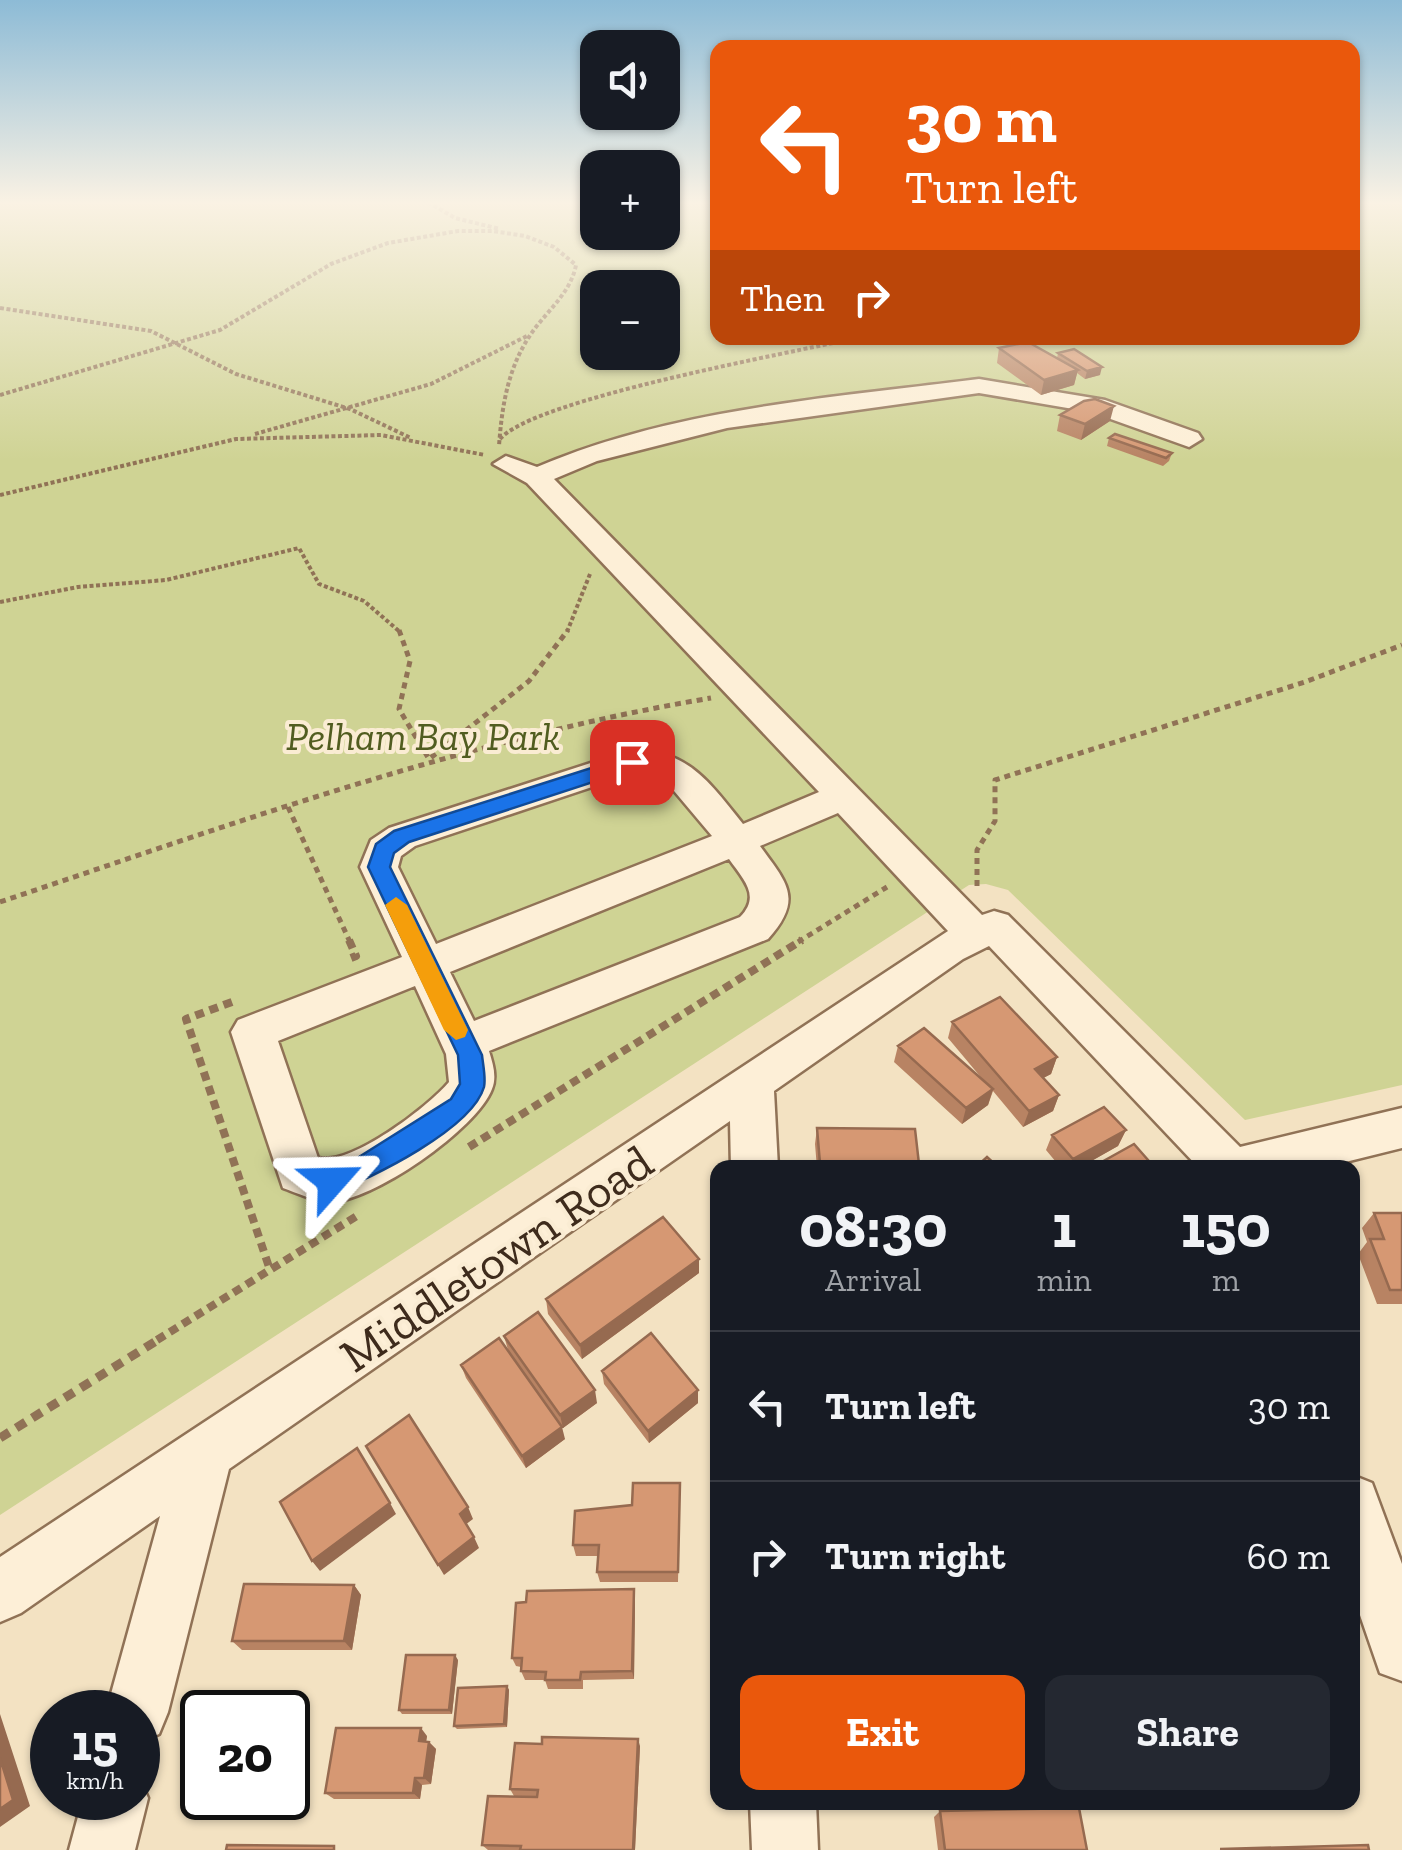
<!DOCTYPE html>
<meta charset="utf-8">
<style>
:root{--surface:#171b24;--page:#242831;--text:#f1f3f6;--muted:#9ea1a6;--line:#363941;--accent:#ea580c}
body{margin:0;font-family:"Zilla Slab",serif;background:var(--page);color:var(--text);height:100vh;display:flex;flex-direction:column;font-size:38px;white-space:nowrap}
*{box-sizing:border-box;margin:0}
p{font-size:32px;color:var(--muted)}
.icon{flex:none;width:55px;height:55px;fill:none;stroke:currentColor;stroke-width:2;stroke-linecap:round;stroke-linejoin:round}
.map{position:relative;flex:1;overflow:hidden}
.details{position:absolute;left:710px;top:1160px;width:650px;height:650px;display:flex;flex-direction:column;background:var(--surface);border-radius:20px;box-shadow:0 2px 8px #0004}
.details>*{flex:none}
.guide{position:absolute;left:710px;top:40px;width:650px;height:305px;border-radius:20px;box-shadow:0 2px 8px #0004;background:#ea580c;color:#fff;overflow:hidden}
.controls{position:absolute;left:580px;top:30px;display:grid;gap:20px}
.controls a{display:grid;place-items:center;width:100px;height:100px;border-radius:20px;background:var(--surface);box-shadow:0 2px 8px #0004;font-size:50px}
.speed{position:absolute;left:30px;top:1690px;display:flex;gap:20px;font-size:50px;font-weight:700;text-align:center}
.speed>*{display:grid;place-content:center;width:130px;height:130px;border-radius:50%;background:var(--surface);box-shadow:0 2px 8px #0004;line-height:1}
.speed small{font-size:25px;font-weight:400}
.speed .limit{border:5px solid #111;border-radius:15px;background:#fff;color:#111}
.pin{position:absolute;display:grid;place-items:center;width:85px;height:85px;color:#fff;margin:-42px;border-radius:20px;box-shadow:0 5px 15px #0006}
.me{position:absolute;width:110px;margin:-55px;rotate:65deg;stroke-linejoin:round;filter:drop-shadow(0 0 8px #0008)}
.turn{display:flex;align-items:center;gap:35px;height:210px;padding:0 30px;font-size:45px}
.turn .icon{width:130px;height:130px;stroke-width:2.5}
.turn b{display:block;font-size:70px;line-height:85px}
.then{display:flex;align-items:center;height:95px;padding:0 30px;background:#0003;gap:20px;font-size:38px}
.eta{display:flex;justify-content:space-evenly;align-items:center;height:170px;text-align:center}
.eta b{font-size:60px;font-weight:700;line-height:70px}
.button{display:flex;gap:20px;margin-top:auto;padding:20px 30px}
.button a{flex:1;height:115px;border-radius:20px;background:var(--accent);color:#fff;font-size:40px;font-weight:700;line-height:115px;text-align:center}
.button a+a{background:var(--page);color:var(--text)}
ul{padding:0;list-style:none}
li{display:flex;align-items:center;gap:30px;height:150px;padding:0 30px;border-top:2px solid var(--line)}
li div{flex:1}
li b{display:block;font-size:38px}
li em{font-style:normal}
.map>svg:first-child{display:block}
</style>
<div class="map">
<svg width="1402" height="1850" viewBox="0 0 1402 1850">
<rect width="100%" height="100%" fill="#f3e2c2"/>
<!-- green -->
<path fill="#cfd394" fill-rule="evenodd" d="M0,202H597L598,232H662L663,202H717L718,338H1352L1353,202H1402V1085L1245,1120L1008,890L986,884L969,885L0,1515ZM598,288H662V352H598Z"/>
<g fill="none" stroke-linecap="round" stroke-linejoin="round">
<!-- minor casing -->
<g stroke="#907256" stroke-width="5">
<path id="minor" d="M979,379L1105,400L1198,433L1202,439L1189,447L1091,412L979,393L727,428L597,461L554,479L982,915L994,911L1008,915L1240,1147L1402,1108V1148L1321,1168H1199L989,946L963,959L774,1091L778,1168H731L730,1121L229,1469L168,1712L159,1734L138,1743V1712H106L160,1516L21,1613L0,1622V1557L948,931L838,813L760,846C787,883 804,899 768,939L489,1051C493,1064 497,1077 492,1089C477,1129 371,1203 328,1202C314,1201 297,1193 283,1188L231,1032L238,1020L402,957L360,867L371,840L389,828L631,750C687,748 711,784 743,824L819,792L527,483L493,464L506,456L537,467C675,408 831,398 979,379ZM634,773L664,779L712,836L436,944L398,867L401,856L415,846ZM729,859C744,880 761,896 740,917L474,1021L450,972ZM415,986L446,1054L449,1082C428,1107 351,1166 318,1158L278,1041Z
M1352,1475L1372,1483L1402,1564V1681L1380,1673L1352,1592Z
M138,1775L148,1798L135,1850H69L83,1798H138Z
M750,1802H816L818,1850H752Z"/>
</g>
<!-- path-far3 -->
<path stroke="#907256" stroke-width="4" stroke-dasharray="4 2.5" stroke-linecap="butt" d="M428,202L455,218L500,229
M0,308L151,331L236,374L350,409L411,438
M0,395L220,330L331,264L388,243L458,231H493L525,236L554,247L576,265C571,292 549,309 533,331C508,366 502,405 499,446
M255,434L431,384L529,335
M500,439C534,399 791,353 856,338
M0,495L236,439L381,435L485,455
M0,602L78,587L166,580L299,548L319,584L364,601L400,632
M567,632L590,574"/>
<!-- path-far2 -->
<path stroke="#907256" stroke-width="5" stroke-dasharray="6 5" stroke-linecap="butt" d="M399,630L410,661L399,709L429,759L529,681L568,630
M288,807L350,942
M977,886V850L995,821V780L1305,682L1402,645
M0,902C235,823 466,739 711,698
M798,942L887,887"/>
<!-- path-far1 -->
<path stroke="#907256" stroke-width="8" stroke-dasharray="9 6" stroke-linecap="butt" d="M349,940L356,956L351,958
M232,1002L186,1019L270,1270
M469,1147L802,940
M157,1340L360,1214"/>
<!-- path -->
<path stroke="#907256" stroke-width="9" stroke-dasharray="11 8" stroke-linecap="butt" d="M0,1438L161,1338"/>
<!-- minor -->
<use href="#minor" fill="#fdefd7" fill-rule="evenodd"/>
</g>
<!-- wall -->
<path fill="#b88363" d="M999,348L1057,358L1058,353L1100,375L1085,379L1077,373L1074,385L1041,395L997,363Z
M1060,415L1110,421L1081,440L1057,431Z
M1109,438L1172,453L1169,461L1163,466L1107,446Z
M952,1022L1057,1057L1051,1074L1043,1078L1059,1095L1053,1111L1023,1127L993,1091L988,1105L962,1124L894,1062L898,1046L984,1081L948,1038Z
M817,1128L919,1164L918,1168H817L815,1144Z
M1126,1130L1118,1146L1079,1168H1061L1046,1150L1052,1135Z
M1374,1213H1402V1304H1377L1358,1254L1367,1242L1362,1228Z
M699,1273L582,1359L548,1314L546,1299Z
M504,1336L597,1403L563,1428L508,1350Z
M461,1365L565,1439L526,1468L466,1378Z
M602,1371L698,1403L649,1443L604,1384Z
M680,1494L678,1582H600L597,1572L598,1556H576L573,1545Z
M354,1585L361,1595L352,1650H242L232,1641Z
M634,1589L635,1599L634,1679L583,1680V1689H548L545,1680H525L521,1671V1667L516,1666L512,1658Z
M458,1660L452,1714H402L399,1710Z
M507,1686L509,1690L507,1727L457,1729L454,1726Z
M427,1736L426,1742H429L436,1749L431,1784L422,1785L420,1799H334L325,1793Z
M640,1746L635,1850H488L482,1845L537,1797L514,1796L510,1789Z
M940,1811L1087,1850H938L934,1817Z"/>
<!-- shaded-wall -->
<path fill="#966a50" d="M1102,367L1100,375L1085,379L1087,371Z
M1078,370L1074,385L1041,395L1044,380Z
M1114,406L1110,421L1081,440L1085,424Z
M1057,1057L1051,1074L1030,1085L1035,1069Z
M993,1089L988,1105L962,1124L966,1108Z
M1059,1095L1053,1111L1023,1127L1029,1111Z
M1126,1130L1118,1146L1079,1168H1070L1073,1159Z
M699,1259V1273L582,1359L580,1345Z
M595,1390L597,1403L563,1428L560,1415Z
M698,1390V1403L649,1443L648,1431Z
M562,1427L565,1439L526,1468L522,1456Z
M390,1503L396,1514L320,1571L312,1561Z
M468,1507L473,1519L465,1525L460,1514Z
M474,1537L479,1548L444,1575L438,1565Z
M354,1585L361,1595L352,1650L344,1641Z
M634,1589L635,1599L634,1679L632,1671Z
M455,1655L458,1660L452,1714L449,1710Z
M507,1686L509,1690L507,1727L504,1724Z
M0,1714L30,1806L0,1827Z
M421,1728L427,1736L425,1748L419,1741Z
M638,1739L640,1746L635,1850H633Z
M429,1742L436,1749L431,1784L424,1778Z
M415,1778L422,1785L420,1799L413,1793Z"/>
<!-- building -->
<path fill="#d69873" stroke="#966a50" stroke-width="2.5" d="M1028,342L1078,370L1044,380L999,348Z
M1074,349L1102,367L1087,371L1058,353Z
M1095,399L1114,406L1085,424L1060,415L1084,401Z
M1115,434L1172,453L1166,458L1109,438Z
M1000,997L1057,1057L1035,1069L1059,1095L1029,1111L952,1022Z
M924,1028L993,1089L966,1108L898,1046Z
M1104,1107L1126,1130L1073,1159L1052,1135Z
M817,1128L915,1129L919,1164L820,1163Z
M1134,1144L1155,1168H1091Z
M987,1157L999,1168H975Z
M1374,1213H1402V1290H1390L1370,1239H1384Z
M663,1217L699,1259L580,1345L546,1299Z
M538,1312L595,1390L560,1415L504,1336Z
M651,1333L698,1390L648,1431L602,1371Z
M499,1338L562,1427L522,1456L461,1365Z
M409,1415L468,1507L460,1514L474,1537L438,1565L366,1446Z
M357,1448L390,1503L312,1561L280,1502Z
M633,1483H680L678,1572H597L599,1545H573L575,1511L632,1505Z
M244,1584L354,1585L344,1641H232Z
M634,1589L632,1671L581,1672L580,1680H545L546,1672L521,1671L522,1658H512L516,1603L526,1602L527,1591Z
M406,1655H455L449,1710H399Z
M507,1686L504,1724L454,1726L458,1688Z
M336,1728H421L419,1741L429,1742L424,1778H415L413,1793H325Z
M542,1737L638,1739L633,1850H520L521,1846L482,1845L488,1796L537,1797L538,1790L510,1789L515,1743L542,1744Z
M0,1758L13,1800L0,1809Z
M1079,1808L1087,1850H945L940,1811Z
M227,1845L334,1846V1850H226Z
M1368,1845L1369,1850L1220,1849Z"/>
<!-- sky -->
<linearGradient id="sky" x2="0" y2="1"><stop stop-color="#8dbbd6"/><stop offset="0.44" stop-color="#faf2e4"/><stop offset="1" stop-color="#faf2e4" stop-opacity="0"/></linearGradient>
<rect width="1402" height="461" fill="url(#sky)"/>
<!-- route -->
<path fill="#1a73e8" stroke="#114b97" stroke-width="2.5" d="M632,755L642,762L639,767L409,842L394,853L390,867L482,1055C483,1065 486,1078 484,1087C472,1129 372,1178 332,1193L322,1189L318,1181L322,1173L351,1162L451,1099L460,1084L458,1055L368,867L376,844L394,831Z"/>
<!-- slow -->
<path fill="#f59e0b" d="M396,897L407,905L468,1030L465,1037L456,1040L444,1030L385,905Z"/>
<g text-anchor="middle" stroke-width="8" stroke-linejoin="round" paint-order="stroke">
<!-- park labels -->
<g font-size="40" font-style="italic" fill="#515d20" stroke="#faecd3">
<text x="423" y="750">Pelham Bay Park</text>
</g>
<!-- near-street labels -->
<g font-size="48" fill="#3e2b1c" stroke="#faecd3">
<text transform="translate(496 1258) rotate(-34)" y="17">Middletown Road</text>
</g>
</g>
</svg>
<div class="controls">
<a><svg class="icon" aria-label="sound" viewBox="0 0 24 24"><path d="M4 9h4l5-4v14l-5-4H4zM17 9q2 3 0 6"/></svg></a>
<a>+</a>
<a>−</a>
</div>
<div class="speed"><div>15<small>km/h</small></div><div class="limit">20</div></div>
<div class="pin" style="left:632px;top:762px;background:#d93025"><svg class="icon" aria-label="arrive" viewBox="0 0 24 24"><path d="M6 21V4h12l-3 4 3 4H6"/></svg></div>
<svg class="me" style="left:332px;top:1181px" viewBox="-20 -20 40 40"><path d="M0-17L14 15 0 8-14 15z" fill="#1a73e8" stroke="#fff" stroke-width="4"/></svg>
<div class="guide">
<div class="turn"><svg class="icon" aria-label="left" viewBox="0 0 24 24"><path d="M17 20v-9H6M10 6l-5 5 5 5"/></svg><div><b>30 m</b>Turn left</div></div>
<div class="then">Then<svg class="icon" aria-label="right" viewBox="0 0 24 24"><path d="M7 20v-9h11M14 6l5 5-5 5"/></svg></div>
</div>
<section class="details">
<div class="eta">
<div><b>08:30</b><p>Arrival</p></div>
<div><b>1</b><p>min</p></div>
<div><b>150</b><p>m</p></div>
</div>
<ul>
<li><svg class="icon" aria-label="left" viewBox="0 0 24 24"><path d="M17 20v-9H6M10 6l-5 5 5 5"/></svg><div><b>Turn left</b></div><em>30 m</em></li>
<li><svg class="icon" aria-label="right" viewBox="0 0 24 24"><path d="M7 20v-9h11M14 6l5 5-5 5"/></svg><div><b>Turn right</b></div><em>60 m</em></li>
</ul>
<div class="button"><a>Exit</a><a>Share</a></div>
</section>
</div>
